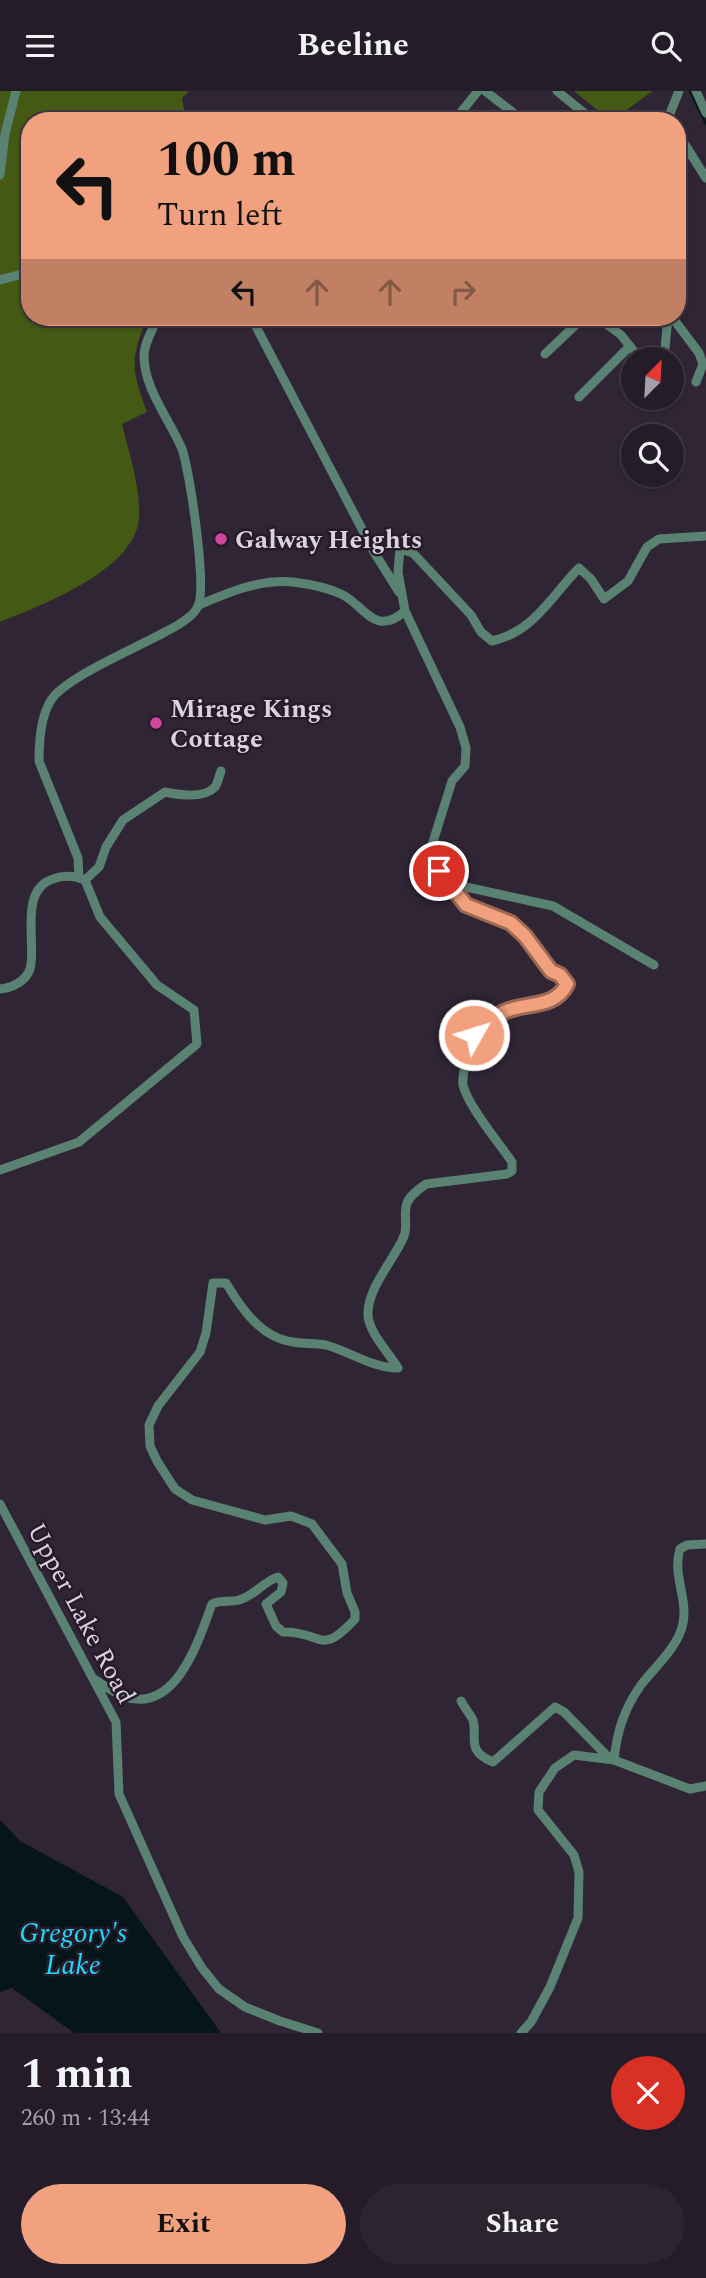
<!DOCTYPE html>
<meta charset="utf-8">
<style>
:root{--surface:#241c28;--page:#2c2530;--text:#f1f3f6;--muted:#a3a1a8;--line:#413a45;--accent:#f2a17e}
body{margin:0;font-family:Spectral,serif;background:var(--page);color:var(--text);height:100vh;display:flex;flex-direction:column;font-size:26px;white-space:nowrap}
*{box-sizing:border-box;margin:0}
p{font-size:23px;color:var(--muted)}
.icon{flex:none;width:38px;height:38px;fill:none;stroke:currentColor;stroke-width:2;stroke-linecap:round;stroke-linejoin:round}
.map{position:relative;height:1942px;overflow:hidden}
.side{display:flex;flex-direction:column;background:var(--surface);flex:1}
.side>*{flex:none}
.banner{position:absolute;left:21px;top:21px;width:665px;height:214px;border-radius:28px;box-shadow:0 2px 5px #0004,0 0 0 2px var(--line);background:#f2a17e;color:#111;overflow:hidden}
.needle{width:46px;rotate:24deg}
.tools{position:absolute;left:621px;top:256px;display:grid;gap:14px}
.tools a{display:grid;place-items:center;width:63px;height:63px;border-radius:50%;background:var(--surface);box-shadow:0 2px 5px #0004,0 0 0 2px var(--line);font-size:35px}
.pin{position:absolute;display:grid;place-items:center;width:60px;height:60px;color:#fff;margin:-30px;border:4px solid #fff;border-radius:50%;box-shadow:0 2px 7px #0007}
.me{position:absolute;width:77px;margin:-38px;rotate:51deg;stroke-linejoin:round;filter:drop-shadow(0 0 5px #0008)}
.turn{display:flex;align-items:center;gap:24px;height:147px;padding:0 21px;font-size:32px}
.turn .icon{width:91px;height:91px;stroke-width:2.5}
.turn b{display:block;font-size:49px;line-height:60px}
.lanes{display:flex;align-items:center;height:66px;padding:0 21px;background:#0003;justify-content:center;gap:35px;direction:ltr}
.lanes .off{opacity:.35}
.round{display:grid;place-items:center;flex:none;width:74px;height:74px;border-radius:37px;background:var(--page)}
.summary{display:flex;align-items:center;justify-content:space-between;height:119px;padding:0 21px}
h1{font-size:42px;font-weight:700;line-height:52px}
.primary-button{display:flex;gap:14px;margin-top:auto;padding:14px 21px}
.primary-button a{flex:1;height:80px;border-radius:42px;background:var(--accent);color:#111;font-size:28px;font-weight:700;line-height:80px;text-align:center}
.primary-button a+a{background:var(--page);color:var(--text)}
header{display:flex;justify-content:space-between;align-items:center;height:91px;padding:0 21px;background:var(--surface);font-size:32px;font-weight:700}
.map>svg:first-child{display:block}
</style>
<header><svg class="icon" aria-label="menu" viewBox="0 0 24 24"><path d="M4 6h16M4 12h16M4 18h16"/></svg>Beeline<svg class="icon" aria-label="search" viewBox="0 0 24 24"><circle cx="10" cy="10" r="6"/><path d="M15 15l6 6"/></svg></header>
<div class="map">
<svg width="706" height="1942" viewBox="0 0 706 1942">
<rect width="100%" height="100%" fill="#302535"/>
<!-- green -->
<path fill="#435914" d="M0,0H189L182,7L186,30H30V226H147C130,271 131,276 147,321L122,333C129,362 140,394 139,424C139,478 42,514 0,531Z
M574,0H653L611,30Z"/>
<!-- water -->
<path fill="#061519" d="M0,1729L20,1750L123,1806L221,1942H74L12,1897L0,1901Z"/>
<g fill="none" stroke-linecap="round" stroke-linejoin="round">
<!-- stream -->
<path stroke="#061519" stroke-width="2.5" d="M690,0L706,33"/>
<!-- minor -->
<path stroke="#5a8273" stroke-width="9" d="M485,0L524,30
M557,0L594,30
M696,0L706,22
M454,30L478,0
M667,30L679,0
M677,41L706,87
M0,84L5,43L16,0
M0,189L30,181
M251,226L374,461L399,501
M597,226L621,244L640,268
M672,226L699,262L703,273L696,291
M545,263L584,226
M664,268L668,226
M579,306L630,255
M199,514C229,501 260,488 293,491C309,493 326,496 341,503C365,514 374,547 405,520L398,481L400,458L413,462L471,524L481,541L492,550C534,541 552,504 579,477L591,488L604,508L628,490L647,456L659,448L706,445
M79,787L78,767L39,670C39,650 41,619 55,604C76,582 136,557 165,541C175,536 194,526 198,515C207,496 190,381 182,358C170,329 144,298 144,265C144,252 153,238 158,226
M85,789L99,776L106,756L123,729L165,701C179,704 204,708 215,696C218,692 219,685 221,680
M448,792L553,815L654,874
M0,898C12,897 26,890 30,878C37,854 18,799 53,788C63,784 75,785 85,789L100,826L157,894L194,919L197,953L79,1051L0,1079
M398,1277C389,1262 370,1243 368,1225C366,1198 395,1168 404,1145C408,1135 403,1122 407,1112C410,1104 419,1098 426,1093L507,1083L512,1080V1071C499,1052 468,1015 463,994C462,989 464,983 464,978C468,953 480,930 505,920C527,911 555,917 567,893L560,884L551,879L525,845L511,832L466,814L439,780L432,754L452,690L465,675L466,657L460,636L405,520
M0,1413L116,1631L119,1703L183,1846L202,1877L219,1898L245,1916L280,1930L318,1942
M94,1588C104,1594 116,1604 128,1607C178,1619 199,1548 212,1513C223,1508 229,1512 239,1509C253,1506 264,1490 278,1486L283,1492L281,1501L266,1513L276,1535L283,1541C323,1540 319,1567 355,1528V1521L347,1502L342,1473L312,1433L291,1425L265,1429L192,1409L175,1398L157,1370L150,1355L149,1334L158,1315L200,1261L206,1242L213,1192H226C241,1217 261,1247 293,1251C304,1253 315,1252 326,1254C351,1261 372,1277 398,1277
M461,1610C464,1616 470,1623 473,1629C478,1647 465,1659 493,1671L555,1616L564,1621L610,1668
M614,1669C617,1640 624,1618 641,1594C655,1576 679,1555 683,1532C688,1507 672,1484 680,1458L687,1454L706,1453
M521,1942L531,1931L550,1896L578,1827L579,1781L574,1764L538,1719L539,1701L555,1677L574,1664L614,1669L690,1698L706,1695"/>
</g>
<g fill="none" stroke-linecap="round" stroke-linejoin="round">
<!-- route casing -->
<g stroke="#9d6952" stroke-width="18">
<path id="route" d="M439,780L466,814L511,832L525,845L551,880L560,884L567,893C555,918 525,911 504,921C493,926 483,936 474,944"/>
</g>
<!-- route -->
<use href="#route" stroke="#f2a17e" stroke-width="12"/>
</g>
<!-- markers -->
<g fill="#d1479c" stroke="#271b2b" stroke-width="2.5">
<circle cx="221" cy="448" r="7"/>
<circle cx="156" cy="632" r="7"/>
</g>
<g text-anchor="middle" stroke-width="5" stroke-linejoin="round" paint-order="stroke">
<!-- poi labels -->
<g font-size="26" font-weight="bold" fill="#dad2dd" stroke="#271b2b" text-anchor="start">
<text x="235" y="457">Galway Heights</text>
<text x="170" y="626">Mirage Kings<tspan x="170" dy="30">Cottage</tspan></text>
</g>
<!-- street labels -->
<g font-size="26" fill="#dad2dd" stroke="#271b2b">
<text transform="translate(82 1522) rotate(62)" y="9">Upper Lake Road</text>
</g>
<!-- water labels -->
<g font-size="28" font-style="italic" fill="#19dbfc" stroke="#271b2b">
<text x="73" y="1851">Gregory's<tspan x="73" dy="32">Lake</tspan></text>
</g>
</g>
</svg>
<div class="tools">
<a><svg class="needle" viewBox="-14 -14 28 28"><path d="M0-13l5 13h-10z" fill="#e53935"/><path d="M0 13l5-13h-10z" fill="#a3a1a8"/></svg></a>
<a><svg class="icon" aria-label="search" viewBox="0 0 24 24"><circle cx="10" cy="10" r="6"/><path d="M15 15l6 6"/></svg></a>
</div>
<div class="pin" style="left:439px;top:780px;background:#d93025"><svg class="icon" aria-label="arrive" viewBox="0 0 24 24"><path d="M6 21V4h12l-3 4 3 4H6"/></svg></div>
<svg class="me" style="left:474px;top:944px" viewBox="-20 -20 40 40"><circle r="17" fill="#f2a17e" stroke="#fff" stroke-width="3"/><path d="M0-11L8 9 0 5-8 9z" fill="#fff"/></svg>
<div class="banner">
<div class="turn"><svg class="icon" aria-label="left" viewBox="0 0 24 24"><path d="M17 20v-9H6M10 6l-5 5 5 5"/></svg><div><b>100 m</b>Turn left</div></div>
<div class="lanes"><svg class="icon" aria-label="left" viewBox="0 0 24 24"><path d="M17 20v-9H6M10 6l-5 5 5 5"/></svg><svg class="icon off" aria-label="ahead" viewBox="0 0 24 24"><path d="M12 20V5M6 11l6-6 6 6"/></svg><svg class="icon off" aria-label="ahead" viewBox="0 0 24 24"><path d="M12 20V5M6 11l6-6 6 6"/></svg><svg class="icon off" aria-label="right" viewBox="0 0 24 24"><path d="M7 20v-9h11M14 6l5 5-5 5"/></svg></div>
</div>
</div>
<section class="side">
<div class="summary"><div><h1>1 min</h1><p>260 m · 13:44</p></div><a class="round" style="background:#d93025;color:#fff"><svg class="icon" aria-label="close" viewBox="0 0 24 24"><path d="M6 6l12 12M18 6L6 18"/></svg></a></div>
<div class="primary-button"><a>Exit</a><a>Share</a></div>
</section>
